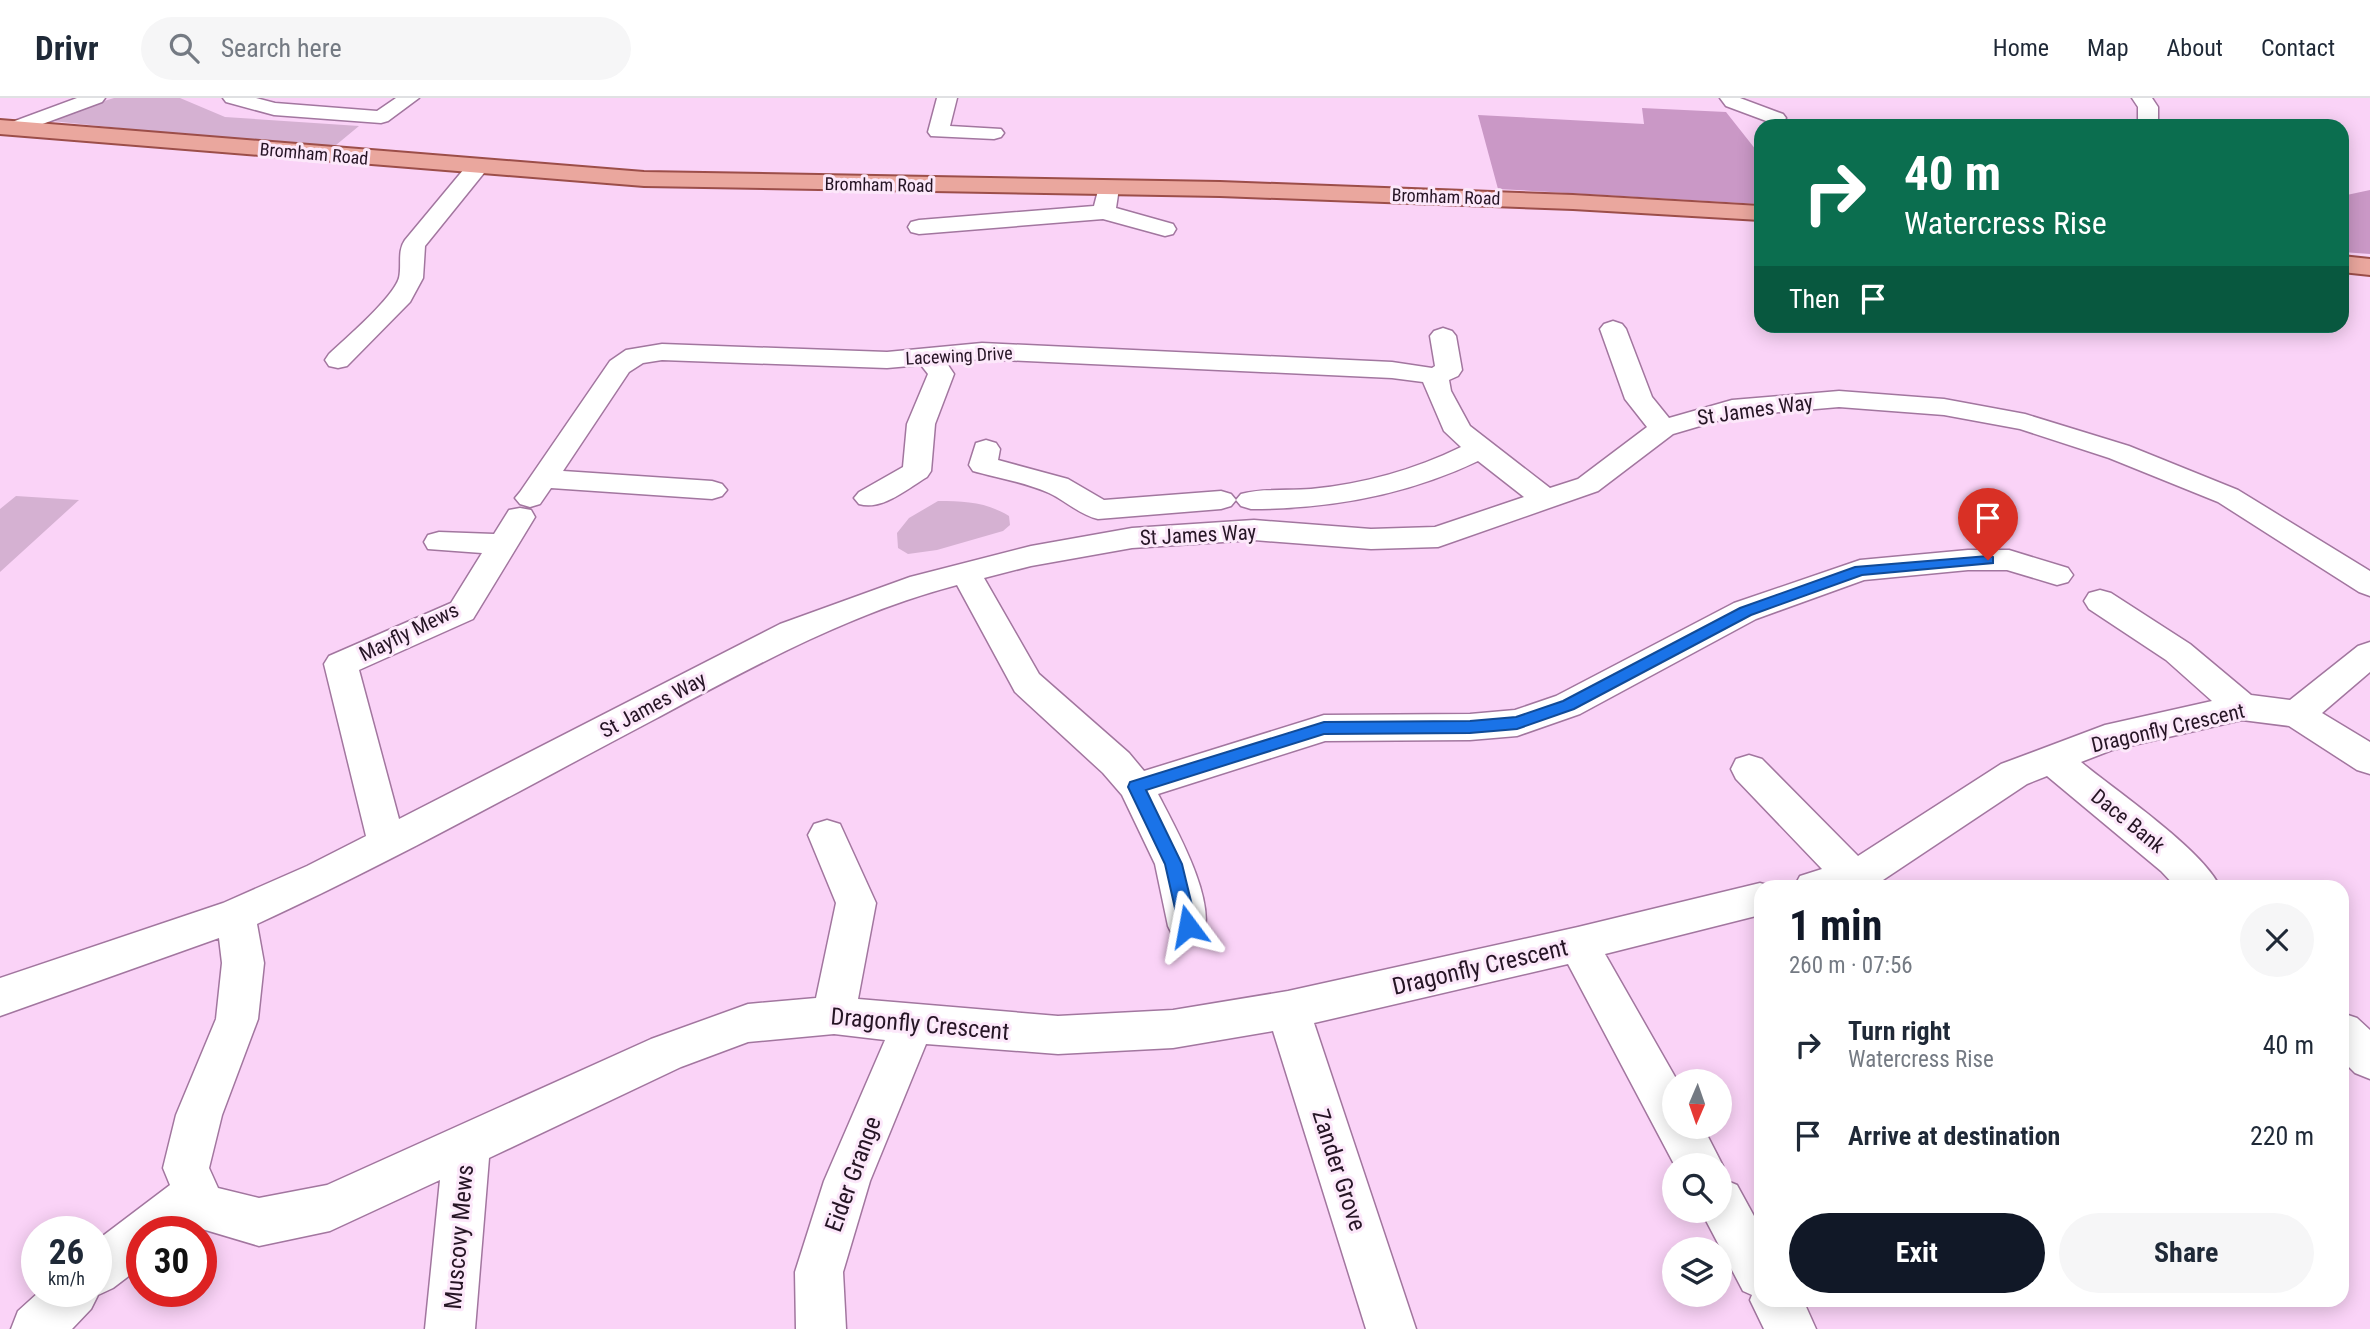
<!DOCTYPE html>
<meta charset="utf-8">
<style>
:root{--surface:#fff;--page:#f6f6f7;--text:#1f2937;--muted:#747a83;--line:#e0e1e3;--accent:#111827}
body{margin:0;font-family:"Roboto Condensed",sans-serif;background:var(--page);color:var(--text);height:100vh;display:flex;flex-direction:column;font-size:26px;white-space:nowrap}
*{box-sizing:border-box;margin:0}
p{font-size:23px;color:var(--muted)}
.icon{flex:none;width:38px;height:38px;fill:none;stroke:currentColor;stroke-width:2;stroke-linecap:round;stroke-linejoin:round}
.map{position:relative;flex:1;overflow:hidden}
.details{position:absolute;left:1754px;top:782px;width:595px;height:427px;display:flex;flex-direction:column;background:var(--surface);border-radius:21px;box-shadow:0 4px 18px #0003}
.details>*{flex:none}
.guide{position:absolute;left:1754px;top:21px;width:595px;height:214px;border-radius:21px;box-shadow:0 4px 18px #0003;background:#0b6e4f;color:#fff;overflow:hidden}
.needle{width:46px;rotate:182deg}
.tools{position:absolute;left:1662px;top:971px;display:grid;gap:14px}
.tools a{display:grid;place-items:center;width:70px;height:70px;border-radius:50%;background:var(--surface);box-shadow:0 4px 18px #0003;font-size:35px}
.speed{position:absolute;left:21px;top:1118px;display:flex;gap:14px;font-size:35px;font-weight:700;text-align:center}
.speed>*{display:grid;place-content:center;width:91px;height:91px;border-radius:50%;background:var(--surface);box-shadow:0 4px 18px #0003;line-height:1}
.speed small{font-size:18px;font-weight:400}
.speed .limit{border:10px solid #d22;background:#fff;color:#111}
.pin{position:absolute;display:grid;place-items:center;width:60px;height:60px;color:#fff;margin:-72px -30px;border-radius:50% 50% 50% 0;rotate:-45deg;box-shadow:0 0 7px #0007}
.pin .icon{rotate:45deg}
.me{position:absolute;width:77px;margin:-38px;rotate:347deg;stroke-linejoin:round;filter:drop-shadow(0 0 5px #0008)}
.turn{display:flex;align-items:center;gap:24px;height:147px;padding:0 35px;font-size:32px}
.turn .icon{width:91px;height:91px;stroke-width:2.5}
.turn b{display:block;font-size:49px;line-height:60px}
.then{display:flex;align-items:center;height:66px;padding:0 35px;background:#0003;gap:14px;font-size:26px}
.round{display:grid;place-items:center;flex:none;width:74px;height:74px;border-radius:37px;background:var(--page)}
.overview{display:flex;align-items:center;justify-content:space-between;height:119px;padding:0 35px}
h1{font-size:42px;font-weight:700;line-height:52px;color:var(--accent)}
.cta{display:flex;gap:14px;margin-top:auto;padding:14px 35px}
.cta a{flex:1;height:80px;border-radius:42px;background:var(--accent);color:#fff;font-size:28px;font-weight:700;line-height:80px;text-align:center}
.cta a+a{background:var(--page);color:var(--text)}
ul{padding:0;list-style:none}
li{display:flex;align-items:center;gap:21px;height:91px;padding:0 35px}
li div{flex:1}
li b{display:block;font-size:26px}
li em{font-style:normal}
header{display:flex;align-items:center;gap:42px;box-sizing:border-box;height:98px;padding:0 35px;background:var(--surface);border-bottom:2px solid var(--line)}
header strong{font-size:33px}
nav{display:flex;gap:38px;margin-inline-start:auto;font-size:24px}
.search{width:490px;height:63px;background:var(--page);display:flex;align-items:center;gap:18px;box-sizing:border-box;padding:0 24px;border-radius:38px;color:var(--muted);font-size:26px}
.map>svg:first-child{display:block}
</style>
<header>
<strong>Drivr</strong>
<div class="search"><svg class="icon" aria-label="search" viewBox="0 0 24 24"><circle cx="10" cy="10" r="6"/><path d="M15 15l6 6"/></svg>Search here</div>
<nav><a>Home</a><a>Map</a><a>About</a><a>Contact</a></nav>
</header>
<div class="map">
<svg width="2370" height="1231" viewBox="0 0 2370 1231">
<rect width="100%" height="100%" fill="#fad3f7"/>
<!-- green -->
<path fill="#d5b1d2" d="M114,0H180L225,19L359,28L330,52L42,22Z
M16,398L79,402L0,474V411Z
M938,403C965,403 986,404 1009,418L1010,427L1003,433L937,452L908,456L898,450L897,435L909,420Z"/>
<!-- forest -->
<path fill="#ca98c6" d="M1642,10L1726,14L1760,57V106L1498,91L1478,17L1644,26Z
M2370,92V156L2342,154V98Z"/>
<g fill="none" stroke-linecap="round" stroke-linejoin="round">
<!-- minor casing -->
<g stroke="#a2769f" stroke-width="3">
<path id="minor" d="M77,0H105L102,4L18,35H4L1,31L4,27Z
M223,0H256L275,5L377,13L396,0H419L388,23L381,25L274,17L226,4Z
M937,0H957L950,28L1001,31L1004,35L1001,39L994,41L931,38L928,34Z
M1720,0H1740L1783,16L1786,20L1783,24H1769L1726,8Z
M2132,0H2152L2158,9V28H2138V9Z
M477,64L485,65L488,70L425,148L423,180L410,204L347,268L338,270L329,268L325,262L329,256C346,240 393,200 399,180C402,167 397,153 405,142L469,65Z
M1108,83L1116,85L1119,90L1116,110L1173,126L1176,131L1173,136L1165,138L1103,121L919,136L911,134L908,129L911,124L919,122L1094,108L1100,85Z
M1613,223L1622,226L1626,231L1652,299L1669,320L1732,302L1839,293L1944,301L2025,316L2129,348L2238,392L2370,473V498L2359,494L2218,404L2109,360L2020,331L1944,317L1839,309L1734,318L1673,336L1598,393L1438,449L1371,451L1254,442L1132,450L1031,468L984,480L1039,576L1129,655L1144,673L1324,617L1470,616L1515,612L1556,598L1734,505L1860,462L1968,452H2009L2068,470L2073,477L2068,484L2057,487L2007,472H1968L1864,482L1756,521L1580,616L1517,638L1470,642L1325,643L1158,696C1175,729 1219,806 1202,840L1188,845L1174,840L1168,828L1155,766L1122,697L1103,675L1015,594L957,487C850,515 754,568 657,620C524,690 394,763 257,826L264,865L258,921L222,1017L209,1070L218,1090L259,1100L327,1087L651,941L748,906L816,900L836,805L808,737L814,726L827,722L840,726L876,805L858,901L1058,918L1173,912L1288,893L1578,829L1760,785L1774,789H1760V817L1605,856L1678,984H1675V1029H1703L1723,1068L1720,1075V1068H1675L1568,866L1314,925L1416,1231H1366L1273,933L1173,950L1058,956L926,946L870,1083L843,1174L846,1231H796L795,1174L824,1083L885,942L834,936L748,944L681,969L489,1060L475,1231H425L440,1082L330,1133L259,1148L192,1128L185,1134H142V1168L113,1190L98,1197L91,1211L72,1231H11L18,1213L39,1194H96V1143L170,1087L163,1070L176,1017L216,921L222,865L219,840L0,918V880L223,805L307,768L366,738L324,566L329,558L451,505L482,455L428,451L424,444L428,437L439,434L494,436L509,412L520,410L531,412L535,419L473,521L359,572L399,721L780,526L910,479L1031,448L1132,430L1254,422L1371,431L1435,429L1524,399L1478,363C1407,397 1330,411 1251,411L1241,408L1236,402L1241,396C1263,390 1288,393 1311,391C1363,386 1414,372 1461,349L1444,333L1423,284L1392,280L982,261L946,264L954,276L935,326L931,373L927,379C907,391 882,413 859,406L854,400L859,394L903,369L907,326L928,276L921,267L887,270L662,262L643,265L629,274L563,373L712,383L722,386L727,392L722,398L712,401L551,390L540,406L530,409L520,406L515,400L520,394L610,263L626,252L662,246L887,254L982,245L1392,264L1432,270L1435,268L1430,238L1434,233L1443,230L1452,233L1456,238L1462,272L1458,278L1449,282L1451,293L1470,328L1550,390L1578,381L1647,329L1625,301L1600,231L1604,226Z
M986,342L996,345L1000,351L998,362L1068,381L1104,402L1221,393L1231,396L1236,402L1231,408L1221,411L1098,421C1080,417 1066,403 1049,395C1024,384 998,380 973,373L969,367L976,345Z
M2100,492L2111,495L2190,546L2251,597L2290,602L2358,548L2370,544V574L2322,615L2370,644V676L2357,672L2289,628L2242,622L2112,652L2081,664C2116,693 2202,751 2220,789H2176L2161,773L2047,678L2027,686L1880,784L1883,789H1794L1800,778L1822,771L1736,681L1731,671L1736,661L1749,657L1762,661L1858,758L2001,666L2105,627L2212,603L2166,562L2089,511L2084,503L2089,495Z
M2342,915L2357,920L2370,932V981L2355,975L2342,962Z
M1720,1080L1737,1087L1760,1129V1202H1803L1816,1231H1764L1750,1202L1752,1197L1743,1193L1701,1113H1720Z"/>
</g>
<!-- major casing -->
<g stroke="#9c4e49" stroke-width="4">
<path id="major" d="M0,22L644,74L1220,84L1573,97L1760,108V122L1573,111L1220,98L644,88L0,36Z
M2342,158L2370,161V177L2342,174Z"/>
</g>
<!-- minor -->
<use href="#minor" fill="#fff" fill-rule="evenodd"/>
<!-- major -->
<use href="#major" fill="#eaa79e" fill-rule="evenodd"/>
</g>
<!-- route -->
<path fill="#1a73e8" stroke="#114b97" stroke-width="2" d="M1988,458L1993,459V465L1862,477L1751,517L1574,611L1517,631L1470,635L1324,636L1146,692L1182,766L1197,828L1195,833L1188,836L1182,833L1179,828L1165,766L1128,689L1130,684L1324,624L1470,623L1516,619L1563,603L1740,510L1855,469Z"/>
<g text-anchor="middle" stroke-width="6" stroke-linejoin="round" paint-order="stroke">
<!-- far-street labels -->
<g font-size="18" fill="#261525" stroke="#fce8fa">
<text transform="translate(314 56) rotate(5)" y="6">Bromham Road</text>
<text transform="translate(879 87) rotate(1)" y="6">Bromham Road</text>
<text transform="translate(1446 99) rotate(2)" y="6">Bromham Road</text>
<text transform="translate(959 258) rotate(-3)" y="6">Lacewing Drive</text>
</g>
<!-- street labels -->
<g font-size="21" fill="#261525" stroke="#fce8fa">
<text transform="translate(1755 312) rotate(-8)" y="7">St James Way</text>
<text transform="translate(1198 437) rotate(-3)" y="7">St James Way</text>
<text transform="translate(409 534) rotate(-26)" y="7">Mayfly Mews</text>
<text transform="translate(653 607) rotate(-28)" y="7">St James Way</text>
<text transform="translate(2168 630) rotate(-13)" y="7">Dragonfly Crescent</text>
<text transform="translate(2128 723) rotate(39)" y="7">Dace Bank</text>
</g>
<!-- near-street labels -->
<g font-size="24" fill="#261525" stroke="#fce8fa">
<text transform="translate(1480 869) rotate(-13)" y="8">Dragonfly Crescent</text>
<text transform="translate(920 926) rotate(5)" y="8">Dragonfly Crescent</text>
<text transform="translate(1339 1072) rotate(72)" y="8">Zander Grove</text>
<text transform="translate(853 1076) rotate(-70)" y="8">Eider Grange</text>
<text transform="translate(459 1139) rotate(-85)" y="8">Muscovy Mews</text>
</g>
</g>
</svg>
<div class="tools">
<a><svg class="needle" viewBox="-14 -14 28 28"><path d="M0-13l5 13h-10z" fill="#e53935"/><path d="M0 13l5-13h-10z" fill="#747a83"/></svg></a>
<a><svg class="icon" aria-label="search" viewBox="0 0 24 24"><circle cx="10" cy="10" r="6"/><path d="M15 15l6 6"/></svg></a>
<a><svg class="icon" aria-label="layers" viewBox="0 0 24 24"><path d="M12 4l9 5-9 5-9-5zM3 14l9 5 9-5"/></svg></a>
</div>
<div class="speed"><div>26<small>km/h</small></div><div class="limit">30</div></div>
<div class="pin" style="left:1988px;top:462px;background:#d93025"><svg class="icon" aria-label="arrive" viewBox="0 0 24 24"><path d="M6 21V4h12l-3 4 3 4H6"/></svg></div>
<svg class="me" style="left:1188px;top:828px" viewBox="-20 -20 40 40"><path d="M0-17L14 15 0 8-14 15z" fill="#1a73e8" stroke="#fff" stroke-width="4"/></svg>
<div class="guide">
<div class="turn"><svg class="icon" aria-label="right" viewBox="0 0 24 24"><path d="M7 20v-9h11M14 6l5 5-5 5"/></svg><div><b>40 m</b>Watercress Rise</div></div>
<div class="then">Then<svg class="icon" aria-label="arrive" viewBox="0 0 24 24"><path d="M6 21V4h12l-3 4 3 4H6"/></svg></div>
</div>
<section class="details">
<div class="overview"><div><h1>1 min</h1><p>260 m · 07:56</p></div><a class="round"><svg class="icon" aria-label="close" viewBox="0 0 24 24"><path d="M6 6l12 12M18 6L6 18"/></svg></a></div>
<ul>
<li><svg class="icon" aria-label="right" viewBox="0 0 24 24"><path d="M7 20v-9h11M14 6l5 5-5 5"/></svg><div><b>Turn right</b><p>Watercress Rise</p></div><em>40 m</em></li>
<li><svg class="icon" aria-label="arrive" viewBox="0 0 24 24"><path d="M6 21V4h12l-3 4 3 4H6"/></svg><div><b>Arrive at destination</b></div><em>220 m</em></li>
</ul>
<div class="cta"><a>Exit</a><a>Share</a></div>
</section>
</div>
